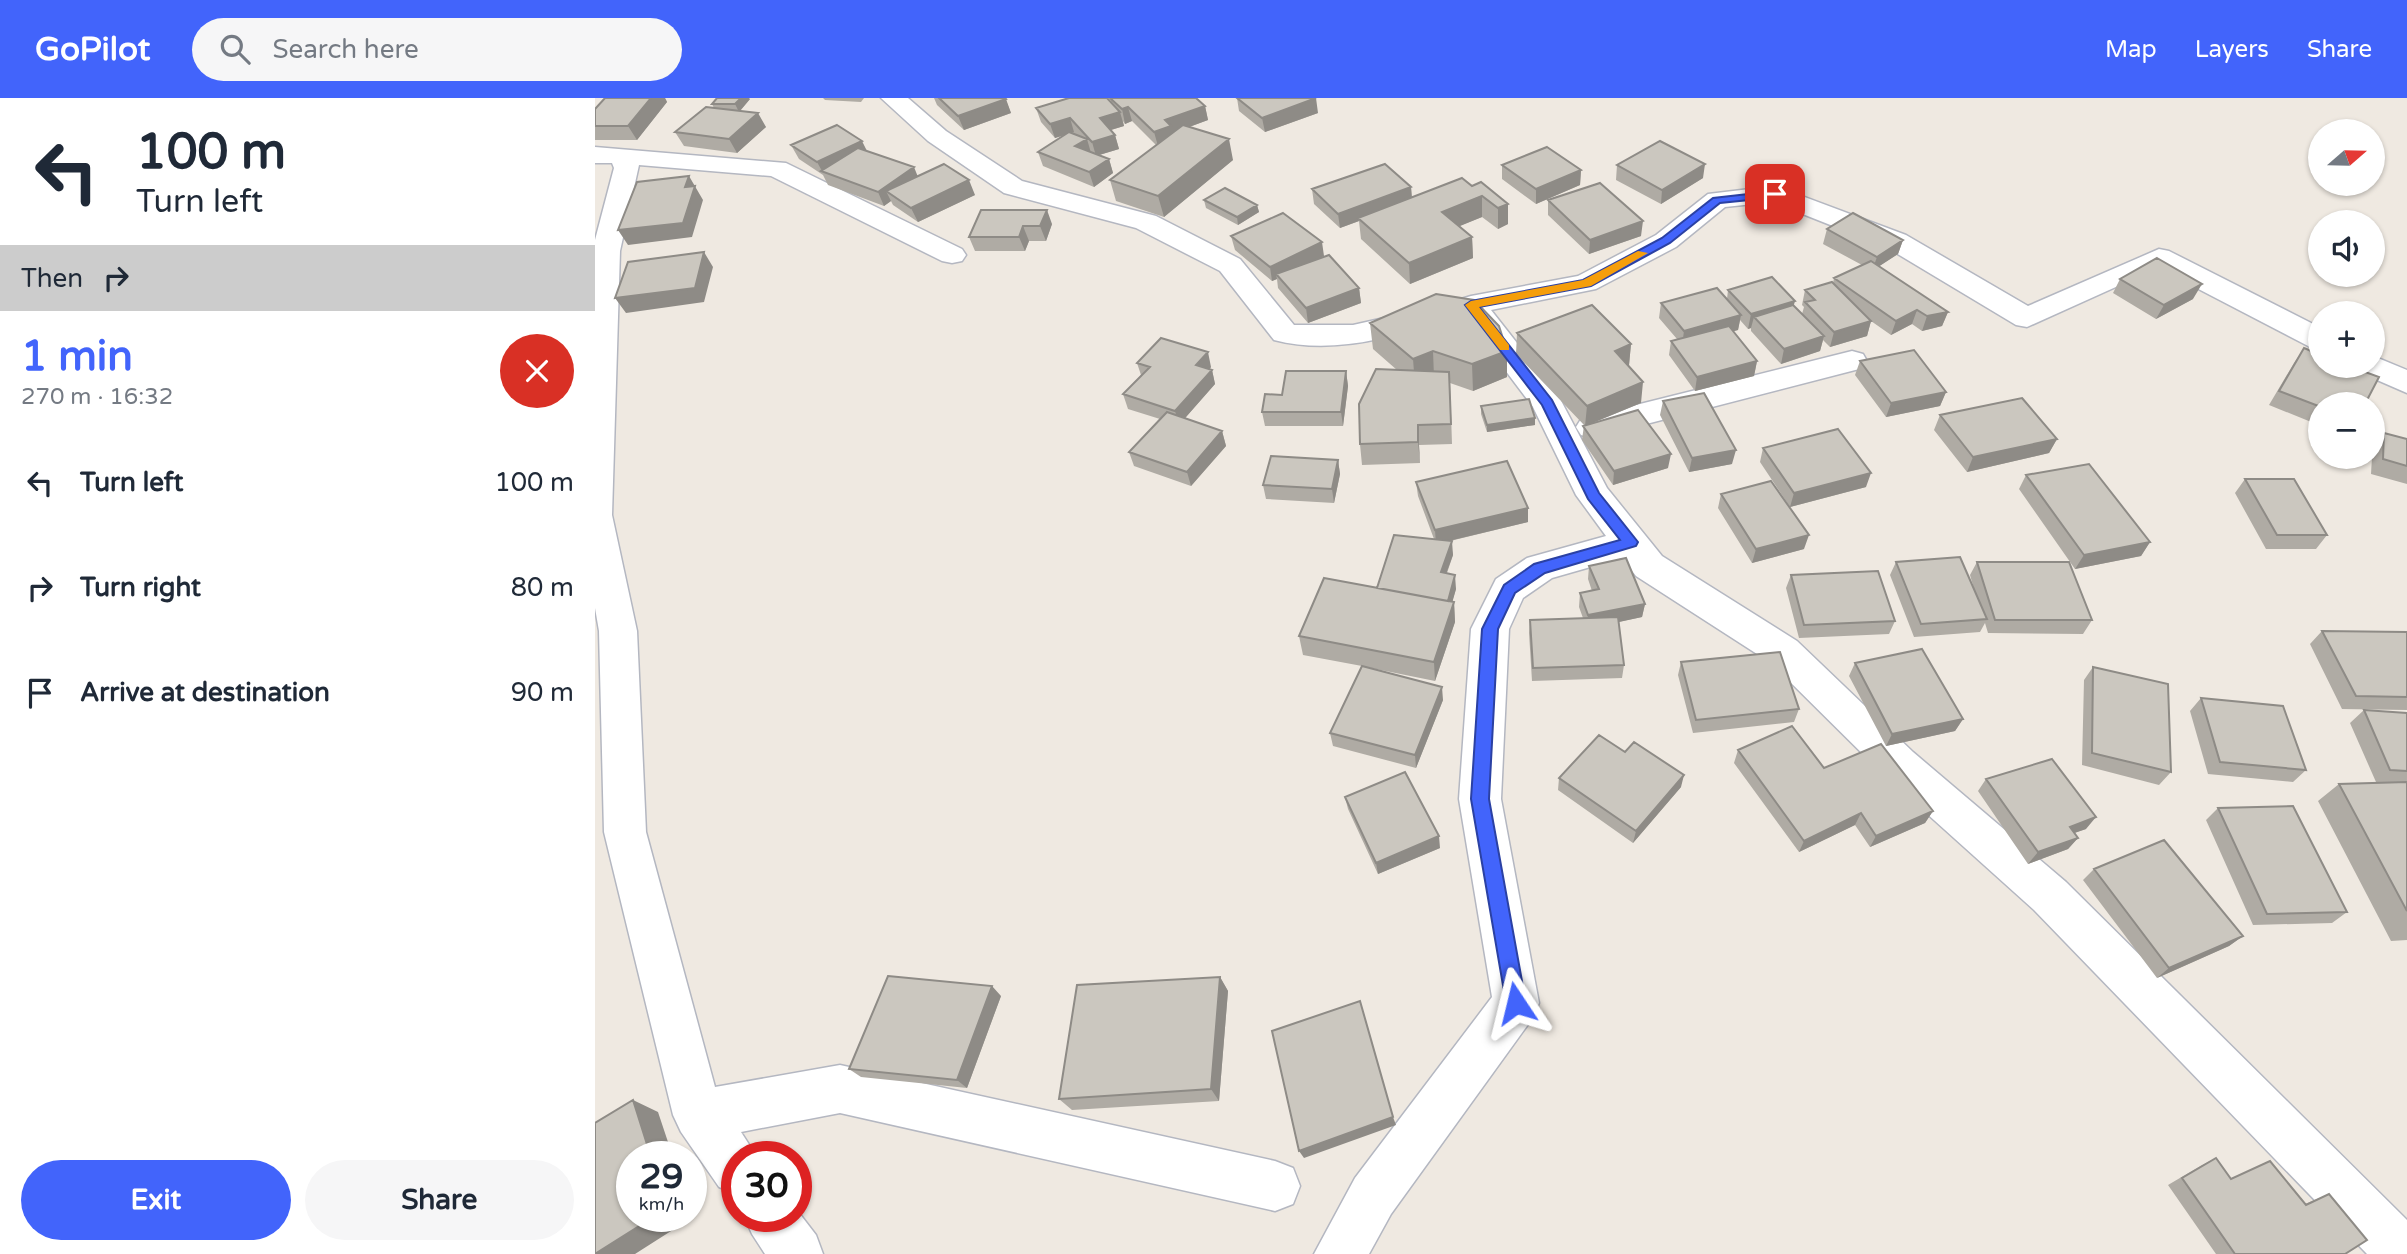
<!DOCTYPE html>
<meta charset="utf-8">
<style>
:root{--surface:#fff;--page:#f6f6f7;--text:#1f2937;--muted:#747a83;--accent:#4264fb}
body{margin:0;font-family:"Varela Round",sans-serif;background:var(--page);color:var(--text);height:100vh;display:flex;flex-direction:column;font-size:26px;white-space:nowrap}
*{box-sizing:border-box;margin:0}
p{font-size:23px;color:var(--muted)}
.icon{flex:none;width:38px;height:38px;fill:none;stroke:currentColor;stroke-width:2;stroke-linecap:round;stroke-linejoin:round}
.map{position:relative;flex:1;overflow:hidden}
.side{display:flex;flex-direction:column;background:var(--surface);width:595px}
.side>*{flex:none}
.top-card{background:#fff;color:var(--text);overflow:hidden}
.needle{width:46px;rotate:70deg}
.controls{position:absolute;left:1713px;top:21px;display:grid;gap:14px}
.controls a{display:grid;place-items:center;width:77px;height:77px;border-radius:50%;background:var(--surface);box-shadow:0 2px 5px #0004;font-size:35px}
.speed{position:absolute;left:21px;top:1043px;display:flex;gap:14px;font-size:35px;font-weight:700;text-align:center}
.speed>*{display:grid;place-content:center;width:91px;height:91px;border-radius:50%;background:var(--surface);box-shadow:0 2px 5px #0004;line-height:1}
.speed small{font-size:18px;font-weight:400}
.speed .limit{border:10px solid #d22;background:#fff;color:#111}
.pin{position:absolute;display:grid;place-items:center;width:60px;height:60px;color:#fff;margin:-30px;border-radius:14px;box-shadow:0 4px 10px #0006}
.me{position:absolute;width:77px;margin:-38px;rotate:350deg;stroke-linejoin:round;filter:drop-shadow(0 0 5px #0008)}
.turn{display:flex;align-items:center;gap:24px;height:147px;padding:0 21px;font-size:32px}
.turn .icon{width:91px;height:91px;stroke-width:2.5}
.turn b{display:block;font-size:49px;line-height:60px}
.then{display:flex;align-items:center;height:66px;padding:0 21px;background:#0003;gap:14px;font-size:26px}
.round{display:grid;place-items:center;flex:none;width:74px;height:74px;border-radius:37px;background:var(--page)}
.head{display:flex;align-items:center;justify-content:space-between;height:119px;padding:0 21px}
h1{font-size:42px;font-weight:700;line-height:52px;color:var(--accent)}
.primary-button{display:flex;gap:14px;margin-top:auto;padding:14px 21px}
.primary-button a{flex:1;height:80px;border-radius:42px;background:var(--accent);color:#fff;font-size:28px;font-weight:700;line-height:80px;text-align:center}
.primary-button a+a{background:var(--page);color:var(--text)}
ul{padding:0;list-style:none}
li{display:flex;align-items:center;gap:21px;height:105px;padding:0 21px}
li div{flex:1}
li b{display:block;font-size:26px}
li em{font-style:normal}
header{display:flex;align-items:center;gap:42px;box-sizing:border-box;height:98px;padding:0 35px;background:var(--accent);color:#fff}
header strong{font-size:33px}
nav{display:flex;gap:38px;margin-inline-start:auto;font-size:24px}
.search{width:490px;height:63px;background:var(--page);display:flex;align-items:center;gap:18px;box-sizing:border-box;padding:0 24px;border-radius:38px;color:var(--muted);font-size:26px}
main{display:flex;flex:1;min-height:0}
.map>svg:first-child{display:block}
</style>
<header>
<strong>GoPilot</strong>
<div class="search"><svg class="icon" aria-label="search" viewBox="0 0 24 24"><circle cx="10" cy="10" r="6"/><path d="M15 15l6 6"/></svg>Search here</div>
<nav><a>Map</a><a>Layers</a><a>Share</a></nav>
</header>
<main>
<section class="side">
<div class="top-card">
<div class="turn"><svg class="icon" aria-label="left" viewBox="0 0 24 24"><path d="M17 20v-9H6M10 6l-5 5 5 5"/></svg><div><b>100 m</b>Turn left</div></div>
<div class="then">Then<svg class="icon" aria-label="right" viewBox="0 0 24 24"><path d="M7 20v-9h11M14 6l5 5-5 5"/></svg></div>
</div>
<div class="head"><div><h1>1 min</h1><p>270 m · 16:32</p></div><a class="round" style="background:#d93025;color:#fff"><svg class="icon" aria-label="close" viewBox="0 0 24 24"><path d="M6 6l12 12M18 6L6 18"/></svg></a></div>
<ul>
<li><svg class="icon" aria-label="left" viewBox="0 0 24 24"><path d="M17 20v-9H6M10 6l-5 5 5 5"/></svg><div><b>Turn left</b></div><em>100 m</em></li>
<li><svg class="icon" aria-label="right" viewBox="0 0 24 24"><path d="M7 20v-9h11M14 6l5 5-5 5"/></svg><div><b>Turn right</b></div><em>80 m</em></li>
<li><svg class="icon" aria-label="arrive" viewBox="0 0 24 24"><path d="M6 21V4h12l-3 4 3 4H6"/></svg><div><b>Arrive at destination</b></div><em>90 m</em></li>
</ul>
<div class="primary-button"><a>Exit</a><a>Share</a></div>
</section>
<div class="map">
<svg width="1812" height="1156" viewBox="0 0 1812 1156">
<rect width="100%" height="100%" fill="#efe9e1"/>
<g fill="none" stroke-linecap="round" stroke-linejoin="round">
<!-- minor casing -->
<g stroke="#b4b7c1" stroke-width="3">
<path id="minor" d="M286,0H313L351,33L427,83L561,118L645,161L699,227H758L825,212L836,214L840,221L836,228C784,242 733,256 679,242L625,173L541,130L409,95L333,43Z
M0,49L191,65L367,151L371,157L367,163L357,165L347,163L176,78L44,67L25,153L17,417L42,533L51,734L120,989L245,967L680,1063L698,1070L705,1088L698,1106L680,1113L245,1015L146,1034L162,1059H142V1096L124,1089L86,1034L78,1017L9,734L4,533L0,510V142L19,70L17,65H0Z
M1180,88L1311,137L1433,208L1564,151L1574,153L1726,230V251L1715,249L1563,170L1432,229L1421,227L1291,149L1177,104L1130,109L1081,149L1001,191L896,212L963,297L1012,390L1067,458L1202,543L1318,654L1471,784L1812,1122V1156H1772L1439,812L1290,678L1176,565L1041,478L1027,460L957,480L928,500L914,531L906,701L944,905L937,921L796,1116L774,1156H719L760,1080L897,899L864,701L876,531L901,481L932,460L1011,438L981,397L938,309L861,207L866,201L876,198L983,178L1061,137L1113,96Z
M1257,253L1268,256L1272,263L1268,270L997,340L986,337L981,329L986,321L997,318Z
M1778,258L1812,272V295L1766,275L1762,268H1778Z
M201,1111L221,1137L228,1156H170L157,1136L149,1118H201Z"/>
</g>
<!-- minor -->
<use href="#minor" fill="#fff" fill-rule="evenodd"/>
</g>
<!-- wall -->
<path fill="#afaba4" d="M10,0H70L72,4L42,42H0V11Z
M228,0H269L266,4L230,2Z
M339,0H410L416,15L369,32L342,7Z
M515,0L610,8L613,22L594,29L638,62L569,119L521,103L515,82L561,47L537,23L530,26L528,23L529,28L516,32L520,37L524,51L504,57L514,61L518,75L499,89L448,68L443,54L470,37L460,40L446,24L441,10L516,4Z
M642,0L723,15L670,34L644,13Z
M155,1L145,13L171,29L142,55L89,48L80,34L119,10L117,6Z
M196,47L272,53L323,78L380,97L323,124L298,107L296,103L289,108L233,87L228,77L204,61Z
M907,67L986,72L985,87L941,106L907,81Z
M1022,67L1108,80L1066,106L1021,82Z
M886,84L913,126L903,131L887,119L864,128L877,139L878,160L815,186L766,141L764,123L745,130L719,106L717,91L816,89L817,100L877,88Z
M609,102L662,107L664,114L643,127L611,110Z
M953,102L1046,138L994,156L953,117Z
M386,112L457,126L451,143H434L430,153H380L374,139Z
M1232,131L1308,142L1303,156L1284,168L1353,214L1347,228L1327,233L1317,226L1296,237L1276,223L1272,238L1235,249L1228,242L1225,253L1186,266L1156,233V230L1153,231L1145,222L1143,232L1138,233L1162,263L1159,278L1100,293L1074,257L1076,243L1082,241L1064,220L1066,205L1132,201L1133,192L1199,208L1207,216L1209,209L1207,207L1210,192L1238,185L1239,180L1267,167L1228,146Z
M636,138L729,158L723,161L764,190L766,205L713,225L683,190L682,181L677,183L640,152Z
M1525,181L1598,201L1561,221L1518,195Z
M775,225L912,279L878,293L855,285L857,346L824,347L825,365L767,367L765,346L802,272L778,251Z
M922,235L1036,246L1034,267H1033L1046,305L1000,324L1073,370L1018,387L987,342L989,327L921,256Z
M1709,250L1726,306V328L1674,307L1699,265Z
M1265,263L1351,294L1345,308L1291,319L1260,277Z
M542,265L616,269L615,271L617,272L620,286L590,320L627,333L631,348L596,388L539,368L534,354L565,321L533,311L528,296L546,277Z
M751,273L753,288L748,328H670L667,314L687,297Z
M1068,303L1137,366L1094,374L1065,317Z
M886,308L940,320V327L892,334L886,316Z
M1345,317L1462,341L1454,355L1372,374L1339,332Z
M1789,335L1812,341V386L1776,376L1777,359H1778V349Z
M1168,350L1271,389L1195,409L1165,364Z
M743,362L745,376L739,405L671,401L668,387Z
M1431,377L1555,444L1546,458L1480,471L1424,391Z
M1650,381L1732,437L1721,451H1671L1640,395Z
M821,384L933,410V424L855,443L858,457L852,475L861,491L857,504H859L860,524L840,583L771,569L848,602L821,670L738,648L735,635L767,568L708,557L704,538L782,490L839,441L823,398Z
M1126,396L1209,451L1157,465L1123,410Z
M1301,464L1380,494L1375,477L1382,464L1497,522L1488,536L1393,535L1390,525L1385,534L1319,539L1295,477Z
M994,468L1050,506L1047,519L1023,524L1029,567L1027,580L937,583L934,535L935,522L988,520L984,509L985,495L997,493L993,481Z
M1196,477L1300,523L1294,536L1204,540L1191,490Z
M1727,533L1812,534V612L1747,611L1715,546Z
M1086,564L1204,611L1199,624L1098,635L1083,577Z
M1260,565L1368,621L1360,633L1291,648L1254,578Z
M1498,569L1576,674L1564,687L1487,667L1489,582Z
M1606,600L1711,672L1698,684L1613,676L1595,613Z
M1769,612L1812,615V842L1796,843L1723,703L1744,686L1786,685L1781,684L1755,625Z
M1143,652L1229,670L1338,713L1330,725L1275,749L1260,727L1204,754L1139,665Z
M964,680L1086,689L1038,745L963,692Z
M1391,681L1491,731L1479,735L1483,740L1473,751L1433,766L1383,693Z
M750,699L845,750L783,776L753,711Z
M1623,710L1752,814L1737,825L1658,827L1611,722Z
M1499,771L1648,838L1634,848L1562,880L1488,782Z
M625,879L633,893L624,1003L477,1012L464,1001Z
M406,898L372,990L266,979L254,971Z
M1621,1060L1636,1081L1710,1106L1734,1096L1750,1156H1621L1573,1087L1607,1067Z"/>
<!-- shaded-wall -->
<path fill="#8e8b86" d="M56,0H70L72,4L42,42L33,28Z
M146,0H154L155,1L144,14L140,6Z
M721,0L723,15L670,34L667,20Z
M411,1L416,15L369,32L363,18Z
M610,8L613,22L578,35L563,48L559,34L570,22Z
M533,9L537,23L530,26L527,11Z
M525,14L529,28L509,34L505,20Z
M163,15L171,29L142,55L134,41Z
M475,20L479,34L460,40L455,26Z
M520,37L524,51L501,58L497,44Z
M492,41L496,55L480,48Z
M634,41L638,62L569,119L563,98Z
M267,43L274,57L227,73L222,64Z
M514,61L518,75L499,89L494,74Z
M1110,66L1108,80L1066,106L1067,92Z
M319,69L325,84L291,93L296,103L289,108L283,94Z
M986,72L985,87L941,106V91Z
M94,78L108,102L97,139L33,147L23,132L90,89Z
M374,82L380,97L323,124L316,110Z
M816,89L817,103L763,120L764,123L745,130L743,116Z
M887,98V119L848,135L847,114Z
M913,106V126L903,131V110Z
M662,107L664,114L643,127L642,119Z
M452,112L457,126L451,143L445,128Z
M1048,123L1046,138L994,156L995,142Z
M428,128L434,143L430,153L424,139Z
M877,139L878,160L815,186L814,165Z
M1308,142L1303,156L1277,173L1282,159Z
M727,144L729,158L684,180L681,176L682,181L677,183L675,169Z
M109,154L118,169L109,204L31,215L20,200Z
M1607,186L1598,201L1561,221L1569,207Z
M764,190L766,205L713,225L711,210Z
M1200,203L1196,217L1159,219L1156,230L1153,231L1156,216Z
M1322,212L1317,226L1296,237L1301,223Z
M1353,214L1347,228L1327,233L1332,218Z
M1146,217L1143,232L1087,248L1089,233Z
M1276,223L1272,238L1235,249L1239,234Z
M1229,238L1225,253L1186,266L1189,251Z
M1036,246L1034,267L1018,274L1020,253Z
M838,253L839,279L820,287L818,261Z
M912,253V279L878,293L877,266Z
M613,254L616,269L605,281L601,267Z
M1162,263L1159,278L1100,293L1102,279Z
M617,272L620,286L584,327L580,313Z
M751,273L753,288L748,328L746,314Z
M1048,284L1046,305L990,328L992,308Z
M1351,294L1345,308L1291,319L1296,305Z
M940,320V327L892,334V327Z
M823,327L824,347L825,365L823,344Z
M627,333L631,348L596,388L592,374Z
M1462,341L1454,355L1372,374L1378,359Z
M1141,352L1137,366L1094,374L1097,360Z
M1076,356L1073,370L1018,387L1019,373Z
M743,362L745,376L739,405L737,391Z
M1276,375L1271,389L1195,409L1199,395Z
M933,410V424L841,446L840,432Z
M1214,437L1209,451L1157,465L1161,451Z
M857,443L858,457L847,487L846,474Z
M1555,444L1546,458L1480,471L1489,457Z
M860,477L861,491L854,516L853,503Z
M859,504L860,524L840,583L839,564Z
M1050,506L1047,519L992,531L993,517Z
M847,589L848,602L821,670L820,657Z
M1368,621L1360,633L1291,648L1297,636Z
M1089,677L1086,689L1038,745L1041,733Z
M1338,713L1330,725L1275,749L1281,738Z
M1266,715L1260,727L1204,754L1209,743Z
M1501,719L1491,731L1465,740L1475,729Z
M844,738L845,750L783,776L781,765Z
M1483,740L1473,751L1433,766L1443,754Z
M1648,838L1634,848L1562,880L1574,870Z
M625,879L633,893L624,1003L616,991Z
M397,888L406,898L372,990L362,982Z
M38,1002L63,1014L78,1059H56Z
M798,1019L801,1027L709,1060L704,1053Z
M96,1115L98,1119L40,1156H0L60,1118H96Z"/>
<!-- building -->
<path fill="#cbc7bf" stroke="#8e8b86" stroke-width="2" d="M10,0H56L33,28H0V11Z
M122,0H146L140,6H117Z
M344,0H410L411,1L363,18Z
M474,0H512L525,14L505,20L520,37L497,44L475,20L455,26L441,10Z
M515,0H601L610,8L570,22L576,28L559,34L533,9L527,11Z
M642,0H721L667,20Z
M111,9L163,15L134,41L80,34Z
M242,27L267,43L222,64L196,47Z
M588,27L634,41L563,98L515,82Z
M474,34L492,41L480,48L514,61L494,74L443,54Z
M1065,43L1110,66L1067,92L1022,67Z
M952,49L986,72L941,91L907,67Z
M263,50L319,69L283,94L226,73Z
M349,66L374,82L316,110L291,93Z
M790,66L816,89L743,116L717,91Z
M94,78L90,89L100,88L88,125L23,132L42,84Z
M867,80L877,88L886,84L913,106L903,110L887,98L847,114L877,139L814,165L763,120Z
M1005,85L1048,123L995,142L953,102Z
M630,90L662,107L642,119L609,102Z
M386,112H452L445,128H428L424,139H374Z
M688,115L727,144L675,169L636,138Z
M1258,115L1308,142L1282,159L1232,131Z
M109,154L100,190L20,200L33,164Z
M734,157L764,190L711,210L681,176Z
M1562,160L1607,186L1569,207L1525,181Z
M1276,163L1353,214L1332,218L1322,212L1301,223L1239,180Z
M1177,179L1200,203L1156,216L1133,192Z
M1237,184L1276,223L1239,234L1210,204L1220,202L1210,192Z
M1122,190L1146,217L1089,233L1066,205Z
M841,196L879,202L904,228L912,253L877,266L838,253L818,261L775,225Z
M997,207L1036,246L1020,253L1048,284L992,308L922,235Z
M1198,207L1229,238L1189,251L1159,219Z
M1134,228L1162,263L1102,279L1076,243Z
M566,240L613,254L601,267L617,272L580,313L528,296L555,269L542,265Z
M1709,250L1726,257V268H1754L1784,279L1770,306H1726V309L1684,293Z
M1319,252L1351,294L1296,305L1265,263Z
M781,271L854,274L856,326L823,327V344L765,346L764,306Z
M691,273H751L746,314H667L670,296L687,297Z
M1109,295L1141,352L1097,360L1068,303Z
M1427,300L1462,341L1378,359L1345,317Z
M934,301L940,320L892,327L886,308Z
M1043,312L1076,356L1019,373L988,328Z
M572,314L627,333L592,374L534,354Z
M1243,331L1276,375L1199,395L1168,350Z
M1789,335L1812,341V368L1788,361Z
M676,358L743,362L737,391L668,387Z
M912,363L933,410L840,432L821,384Z
M1494,366L1555,444L1489,457L1431,377Z
M1650,381H1699L1732,437H1682Z
M1176,383L1214,437L1161,451L1126,396Z
M799,437L857,443L846,474L860,477L853,503L782,490Z
M1365,459L1392,521L1326,526L1301,464Z
M1031,460L1050,506L993,517L985,495L1004,491L994,468Z
M1382,464H1474L1497,522H1400Z
M1283,473L1300,523L1209,527L1196,477Z
M729,480L859,504L839,564L704,538Z
M1023,519L1029,567L938,570L935,522Z
M1727,533L1812,534V599L1761,598Z
M1327,551L1368,621L1297,636L1260,565Z
M1185,554L1204,611L1101,622L1086,564Z
M767,568L847,589L820,657L735,635Z
M1498,569L1573,586L1576,674L1497,655Z
M1606,600L1688,608L1711,672L1625,664Z
M1769,612L1812,615V673L1795,672Z
M1197,628L1229,670L1286,646L1338,713L1281,738L1266,715L1209,743L1143,652Z
M1004,637L1030,654L1039,644L1089,677L1041,733L964,680Z
M1457,661L1501,719L1475,729L1483,740L1443,754L1391,681Z
M810,674L844,738L781,765L750,699Z
M1812,684V813L1744,686Z
M1698,708L1752,814L1672,816L1623,710Z
M1569,742L1648,838L1574,870L1499,771Z
M293,878L397,888L362,982L254,971Z
M625,879L616,991L464,1001L482,887Z
M765,903L798,1019L704,1053L677,933Z
M38,1002L56,1059H37V1118H60L0,1156V1025Z
M1621,1060L1636,1081L1675,1063L1711,1107L1734,1096L1772,1142L1750,1156H1640L1587,1080Z"/>
<!-- route -->
<path fill="#4264fb" stroke="#2b41a3" stroke-width="2" d="M1180,93L1186,96L1184,99L1125,105L1075,145L996,188L884,209L957,302L1004,395L1043,444L1041,448L950,475L920,495L903,531L894,701L931,905L928,911L921,914L914,911L911,905L876,701L887,531L909,487L939,466L1025,442L993,401L947,307L870,207L876,203L988,182L1067,140L1118,100Z"/>
<!-- slow -->
<path fill="#f59e0b" d="M1043,153L1053,155L996,188L884,209L914,247V252H905L870,207L876,203L988,182Z"/>
</svg>
<div class="controls">
<a><svg class="needle" viewBox="-14 -14 28 28"><path d="M0-13l5 13h-10z" fill="#e53935"/><path d="M0 13l5-13h-10z" fill="#747a83"/></svg></a>
<a><svg class="icon" aria-label="sound" viewBox="0 0 24 24"><path d="M4 9h4l5-4v14l-5-4H4zM17 9q2 3 0 6"/></svg></a>
<a>+</a>
<a>−</a>
</div>
<div class="speed"><div>29<small>km/h</small></div><div class="limit">30</div></div>
<div class="pin" style="left:1180px;top:96px;background:#d93025"><svg class="icon" aria-label="arrive" viewBox="0 0 24 24"><path d="M6 21V4h12l-3 4 3 4H6"/></svg></div>
<svg class="me" style="left:921px;top:905px" viewBox="-20 -20 40 40"><path d="M0-17L14 15 0 8-14 15z" fill="#4264fb" stroke="#fff" stroke-width="4"/></svg>
</div>
</main>
